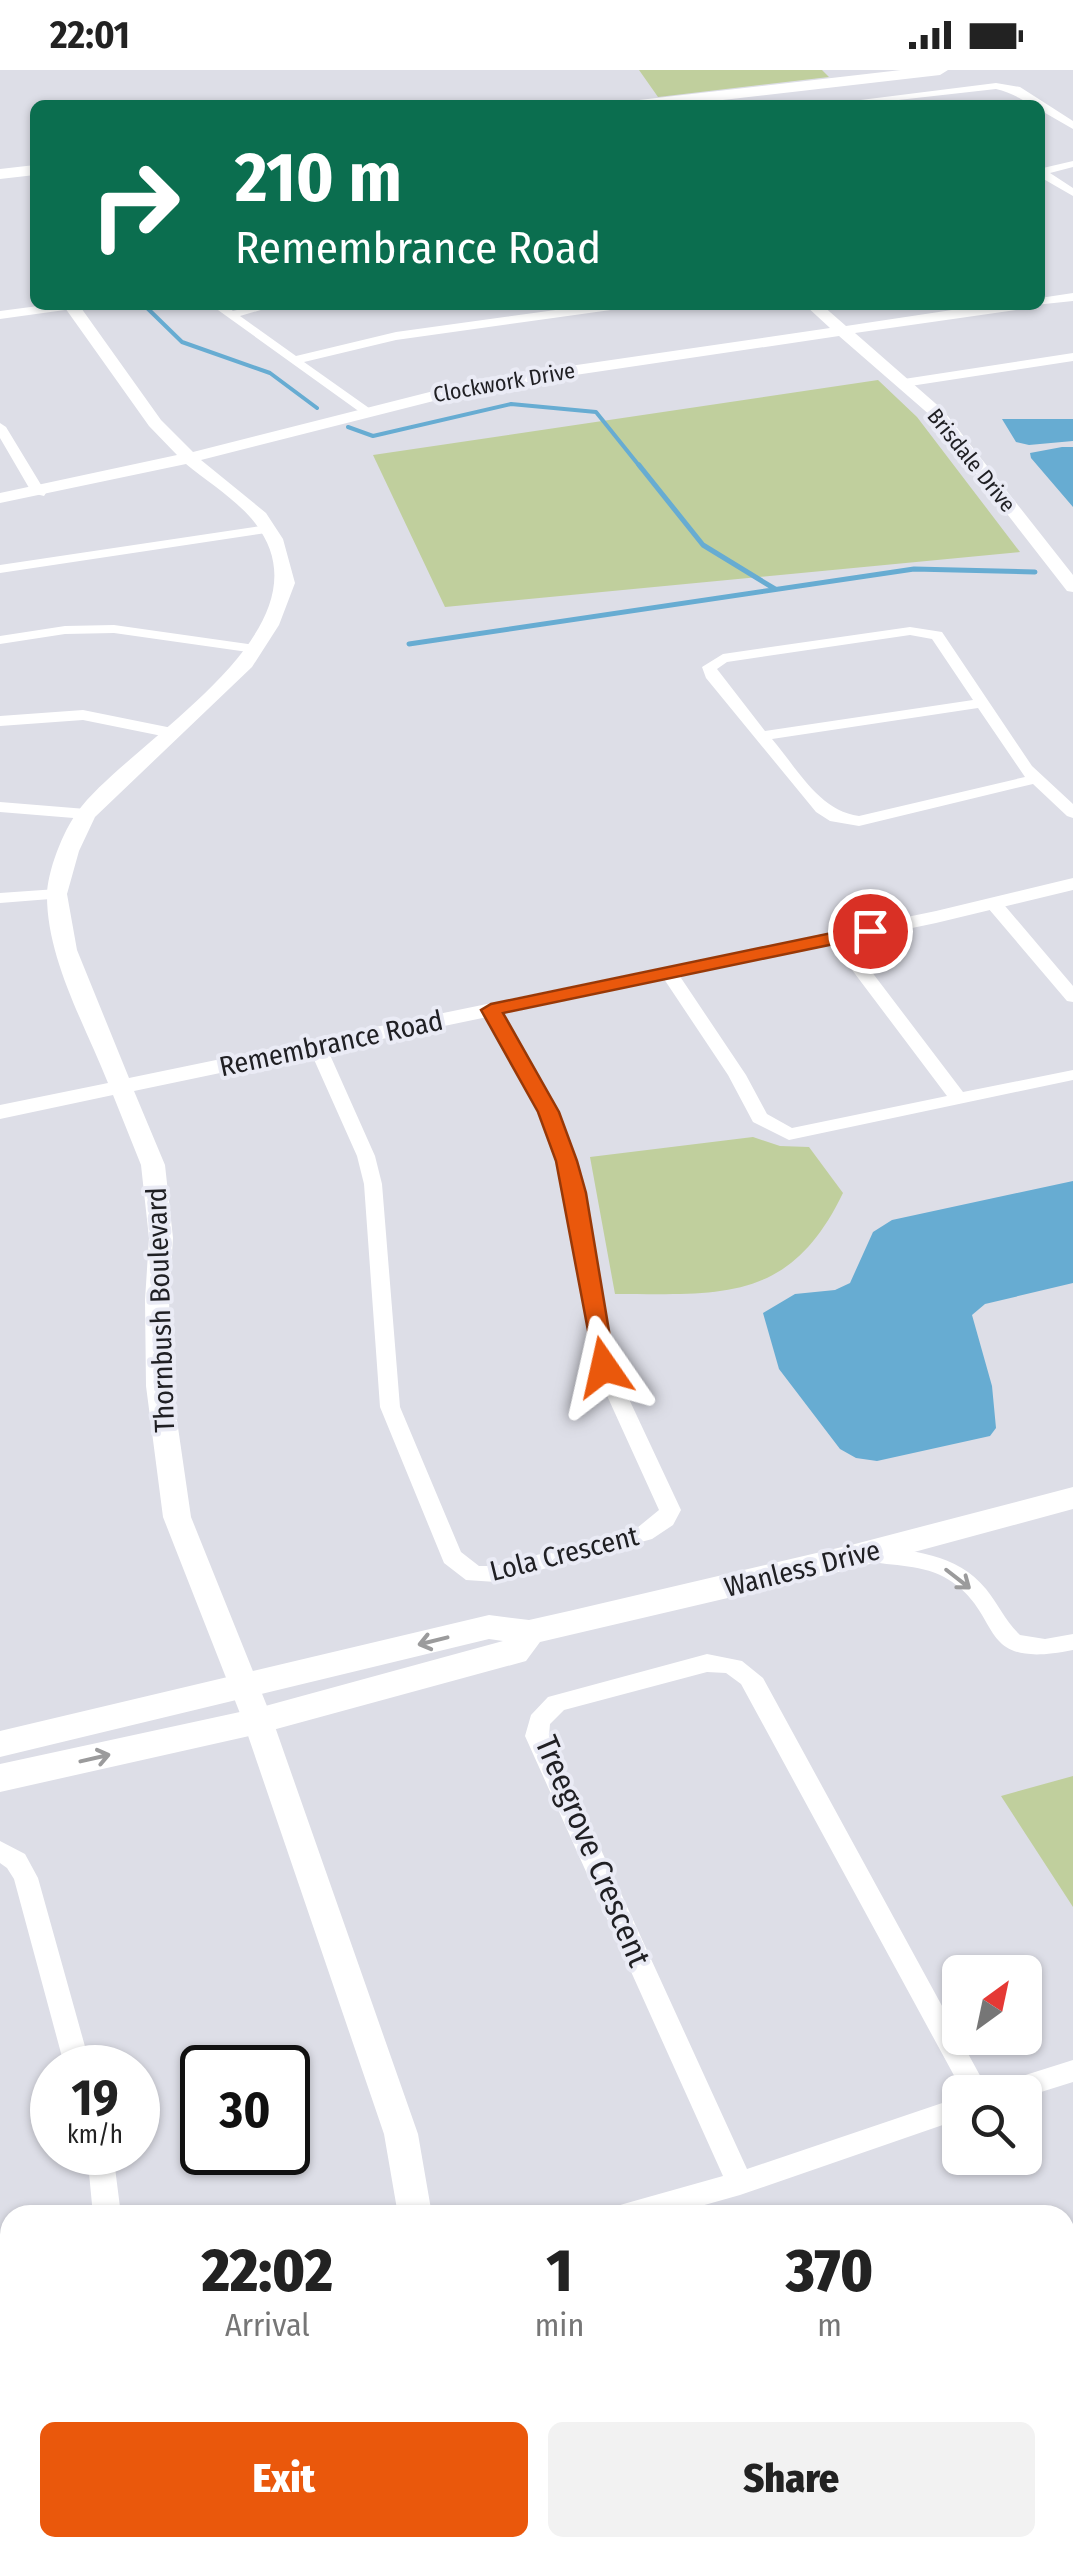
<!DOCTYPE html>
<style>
:root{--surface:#fff;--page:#f2f2f2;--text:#222;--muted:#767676;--accent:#ea580c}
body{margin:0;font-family:"Fira Sans Condensed",sans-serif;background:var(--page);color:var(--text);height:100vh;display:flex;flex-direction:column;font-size:38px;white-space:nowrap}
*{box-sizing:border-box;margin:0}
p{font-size:32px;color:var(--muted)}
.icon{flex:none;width:55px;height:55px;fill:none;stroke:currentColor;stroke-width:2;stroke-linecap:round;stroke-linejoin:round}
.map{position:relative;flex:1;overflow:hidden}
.sheet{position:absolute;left:0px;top:2135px;width:1075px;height:352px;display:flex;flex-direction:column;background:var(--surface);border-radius:30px 30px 0 0;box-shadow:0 2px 8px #0004}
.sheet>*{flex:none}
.banner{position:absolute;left:30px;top:30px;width:1015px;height:210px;border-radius:15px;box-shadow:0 2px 8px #0004;background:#0b6e4f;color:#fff;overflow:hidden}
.needle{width:65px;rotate:33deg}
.controls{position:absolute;left:942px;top:1885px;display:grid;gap:20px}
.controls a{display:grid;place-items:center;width:100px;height:100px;border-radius:15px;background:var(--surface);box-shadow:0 2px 8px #0004;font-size:50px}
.speed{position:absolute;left:30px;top:1975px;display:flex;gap:20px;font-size:50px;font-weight:700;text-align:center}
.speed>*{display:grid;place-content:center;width:130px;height:130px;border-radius:50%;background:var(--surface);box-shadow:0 2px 8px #0004;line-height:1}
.speed small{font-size:25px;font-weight:400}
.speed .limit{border:5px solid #111;border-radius:15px;background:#fff;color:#111}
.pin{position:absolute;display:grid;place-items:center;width:85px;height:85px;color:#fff;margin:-42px;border:5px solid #fff;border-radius:50%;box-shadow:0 2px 10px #0007}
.me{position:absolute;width:110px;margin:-55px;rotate:349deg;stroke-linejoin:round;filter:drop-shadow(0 0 8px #0008)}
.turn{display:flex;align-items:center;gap:35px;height:210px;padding:0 40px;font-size:45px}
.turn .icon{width:130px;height:130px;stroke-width:2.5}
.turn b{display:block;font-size:70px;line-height:85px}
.eta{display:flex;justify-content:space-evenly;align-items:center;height:170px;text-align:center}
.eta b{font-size:60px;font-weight:800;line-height:70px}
.action{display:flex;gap:20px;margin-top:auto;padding:20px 40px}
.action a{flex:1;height:115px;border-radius:15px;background:var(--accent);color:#fff;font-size:40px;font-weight:800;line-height:115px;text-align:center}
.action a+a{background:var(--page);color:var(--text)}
.status{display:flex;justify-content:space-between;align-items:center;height:70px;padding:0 50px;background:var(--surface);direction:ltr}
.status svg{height:28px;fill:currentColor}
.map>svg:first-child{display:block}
</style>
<div class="status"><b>22:01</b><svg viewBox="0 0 49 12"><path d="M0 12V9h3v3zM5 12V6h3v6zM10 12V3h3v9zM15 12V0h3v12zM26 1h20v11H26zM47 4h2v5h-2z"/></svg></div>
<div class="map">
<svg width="1073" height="2487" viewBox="0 0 1073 2487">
<rect width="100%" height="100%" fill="#dddee7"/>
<!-- green -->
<path fill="#c0cf9d" d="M639,0H822L829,7L658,27Z
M878,310L917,347L1020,482L445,537L373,385Z
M753,1067L780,1076L809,1077L843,1123C790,1233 722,1224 615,1224L590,1087Z
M1073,1706V1837L1001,1726Z"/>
<!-- water -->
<path fill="#67acd2" d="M1002,349H1073V371L1029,375L1016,372Z
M1062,377H1073V437L1031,388L1030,383Z
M1073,1111V1213L985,1234L972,1245L992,1316L996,1358L990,1366L877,1391L856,1388L840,1379L779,1299L763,1243L795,1224L835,1220L850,1213L873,1162L892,1150Z"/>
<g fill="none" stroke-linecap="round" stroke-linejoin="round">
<!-- stream-far1 -->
<path stroke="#67acd2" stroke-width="4" d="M144,235L182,272L270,303L317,338
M348,357L373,366L511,334L596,342L641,398"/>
<!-- stream -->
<path stroke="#67acd2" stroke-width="5" d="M639,395L703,475L775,519
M409,574L914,499L1035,502"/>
<!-- minor -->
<path fill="#fff" fill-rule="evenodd" d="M996,13L1020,17L1073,51V59L1040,40V35C1027,35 1013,22 996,19L854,35H821Z
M1073,91V97L1050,103L1073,118V126L1040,107L1043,98Z
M46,235H78L72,239L0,249V241Z
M211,235H225L233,241L257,235H278L240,246L296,286L396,262L592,235H624L618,239L396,270L304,292L369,338V344L364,345Z
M1073,283V291L904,317L898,313L904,309Z
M0,353L6,357L46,423L44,426L32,423L0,368Z
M268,455L273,456V462L0,503V495Z
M114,555L255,575L262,579L255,583L114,563L65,564L0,574V566L65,556Z
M910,557L942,562L1032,696L1073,734V748L1067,746L1033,714L859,756L830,751L816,742L706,608L702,597L723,584ZM910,565L932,569L973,630L765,661L717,599L727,592ZM978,638L1025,707L859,746C819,741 797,698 772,669Z
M83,640L172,658L180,663L172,668L83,650L0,656V646Z
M0,732L86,739L94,744L86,749L0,742Z
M57,819L65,824L63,828L0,833V823Z
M994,829L1000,830L1073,916V932L1067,931L988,838V830Z
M837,863L843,864L963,1022L1073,1000V1010L789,1070L753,1052L728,1005L660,903L663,899H675L746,1005L767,1044L792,1058L947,1026L828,868Z
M491,935L500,940L557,1042L576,1091L586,1123L614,1297L681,1440L673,1455L652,1469L496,1512L466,1510L444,1493L380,1337L364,1114L357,1086L308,976L311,972H323L326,976L375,1086L382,1114L400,1337L461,1482L479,1496H496L637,1458L659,1440L594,1297L566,1123L558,1091L539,1042L482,940Z
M868,1475C911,1481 957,1483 986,1519C998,1534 1006,1552 1020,1565L1045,1569L1073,1564V1580C971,1601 1007,1542 944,1507C918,1493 888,1497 860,1489L857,1483L860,1477Z
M707,1584L742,1591L763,1608L989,2022H963L741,1614L726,1603L707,1602L564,1640L550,1654L549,1666L747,2099L960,2027V2049L740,2125L669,2145H613L617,2136L627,2133L723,2106L525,1666L531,1645L548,1627Z
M0,1771L25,1784L38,1808L91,1998H65L14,1809L7,1798L0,1793Z
M1073,1990V2012L1025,2027V2022H993L997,2014Z
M87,2082H113L121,2145H93Z
M1073,2282V2308L1065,2311V2285Z
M10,2338V2366L0,2368V2340Z
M669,2478H699L697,2487H667Z"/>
<!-- tertiary -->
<path fill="#fff" fill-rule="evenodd" d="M1073,223V231L1035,235H1040V228Z
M63,235H79L161,350L193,382L481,309L830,258L805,235H822L846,256L985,235H1024L1016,240L855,263L943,340L1073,505V522L1067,521L931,346L839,266L481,319L201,390L266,443L283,469L295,513L279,555L252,597L95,747L79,781L67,824L77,880L129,1008L936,841L1073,808V820L936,853L134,1021L165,1095L173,1168L169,1230L172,1316L191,1447L273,1651L418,2064L432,2145H398L384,2064L243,1651L163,1447L146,1316L145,1230L149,1168L141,1095L113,1025L0,1049V1035L108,1013C85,955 47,889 47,826C47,802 63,761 78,741C131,670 338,560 255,453C237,430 208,412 186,394L0,433V423L177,385L149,356Z
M325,2478H363L359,2487H321Z"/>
<!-- secondary -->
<path fill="#fff" fill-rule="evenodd" d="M901,0H948L940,5L679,35H631L639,30Z
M35,95V105L0,109V99Z
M1073,1417V1439L855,1498L540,1572L526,1591L258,1664L0,1722V1694L258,1638L503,1571L489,1569L0,1687V1661L489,1545L529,1550L569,1541L855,1474Z"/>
</g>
<!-- one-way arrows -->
<defs><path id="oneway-shaft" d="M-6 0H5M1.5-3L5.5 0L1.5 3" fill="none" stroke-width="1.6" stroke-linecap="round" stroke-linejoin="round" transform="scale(2.5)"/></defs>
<g stroke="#9b9b9c">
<use href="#oneway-shaft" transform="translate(958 1509) rotate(38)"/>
<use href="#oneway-shaft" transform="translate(433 1571) rotate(166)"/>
<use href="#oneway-shaft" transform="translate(95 1688) rotate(-13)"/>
</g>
<!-- route -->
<path fill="#ea580c" stroke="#983908" stroke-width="2.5" d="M870,855L880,861L877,865L503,943L559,1042L577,1091L586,1123L615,1297L604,1305L596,1303L556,1091L538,1042L481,940L491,934Z"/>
<g text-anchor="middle" stroke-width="8" stroke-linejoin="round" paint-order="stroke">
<!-- far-street labels -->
<g font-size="22" fill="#202024" stroke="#eaebf5">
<text transform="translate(504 312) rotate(-10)" y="8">Clockwork Drive</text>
<text transform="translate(972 390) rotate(51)" y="8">Brisdale Drive</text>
</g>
<!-- street labels -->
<g font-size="28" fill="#202024" stroke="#eaebf5">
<text transform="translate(331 973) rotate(-12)" y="10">Remembrance Road</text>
<text transform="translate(160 1240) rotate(-92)" y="10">Thornbush Boulevard</text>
<text transform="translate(564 1483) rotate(-14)" y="10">Lola Crescent</text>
<text transform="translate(802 1498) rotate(-14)" y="10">Wanless Drive</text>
</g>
<!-- near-street labels -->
<g font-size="32" fill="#202024" stroke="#eaebf5">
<text transform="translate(593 1781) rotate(67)" y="11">Treegrove Crescent</text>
</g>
</g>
</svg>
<div class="controls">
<a><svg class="needle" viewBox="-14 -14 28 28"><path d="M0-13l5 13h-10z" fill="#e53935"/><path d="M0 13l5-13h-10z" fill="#767676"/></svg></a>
<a><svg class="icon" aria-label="search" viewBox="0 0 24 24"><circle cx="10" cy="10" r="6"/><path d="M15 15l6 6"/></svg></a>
</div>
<div class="speed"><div>19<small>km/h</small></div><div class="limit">30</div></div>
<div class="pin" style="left:870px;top:861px;background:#d93025"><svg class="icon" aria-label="arrive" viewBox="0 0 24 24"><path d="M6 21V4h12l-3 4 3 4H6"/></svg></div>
<svg class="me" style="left:604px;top:1297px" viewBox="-20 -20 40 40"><path d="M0-17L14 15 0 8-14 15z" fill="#ea580c" stroke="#fff" stroke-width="4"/></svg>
<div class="banner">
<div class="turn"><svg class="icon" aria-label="right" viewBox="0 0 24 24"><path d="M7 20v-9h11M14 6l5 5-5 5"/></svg><div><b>210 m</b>Remembrance Road</div></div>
</div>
<section class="sheet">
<div class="eta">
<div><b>22:02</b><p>Arrival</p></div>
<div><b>1</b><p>min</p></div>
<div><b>370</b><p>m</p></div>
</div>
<div class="action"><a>Exit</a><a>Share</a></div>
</section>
</div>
